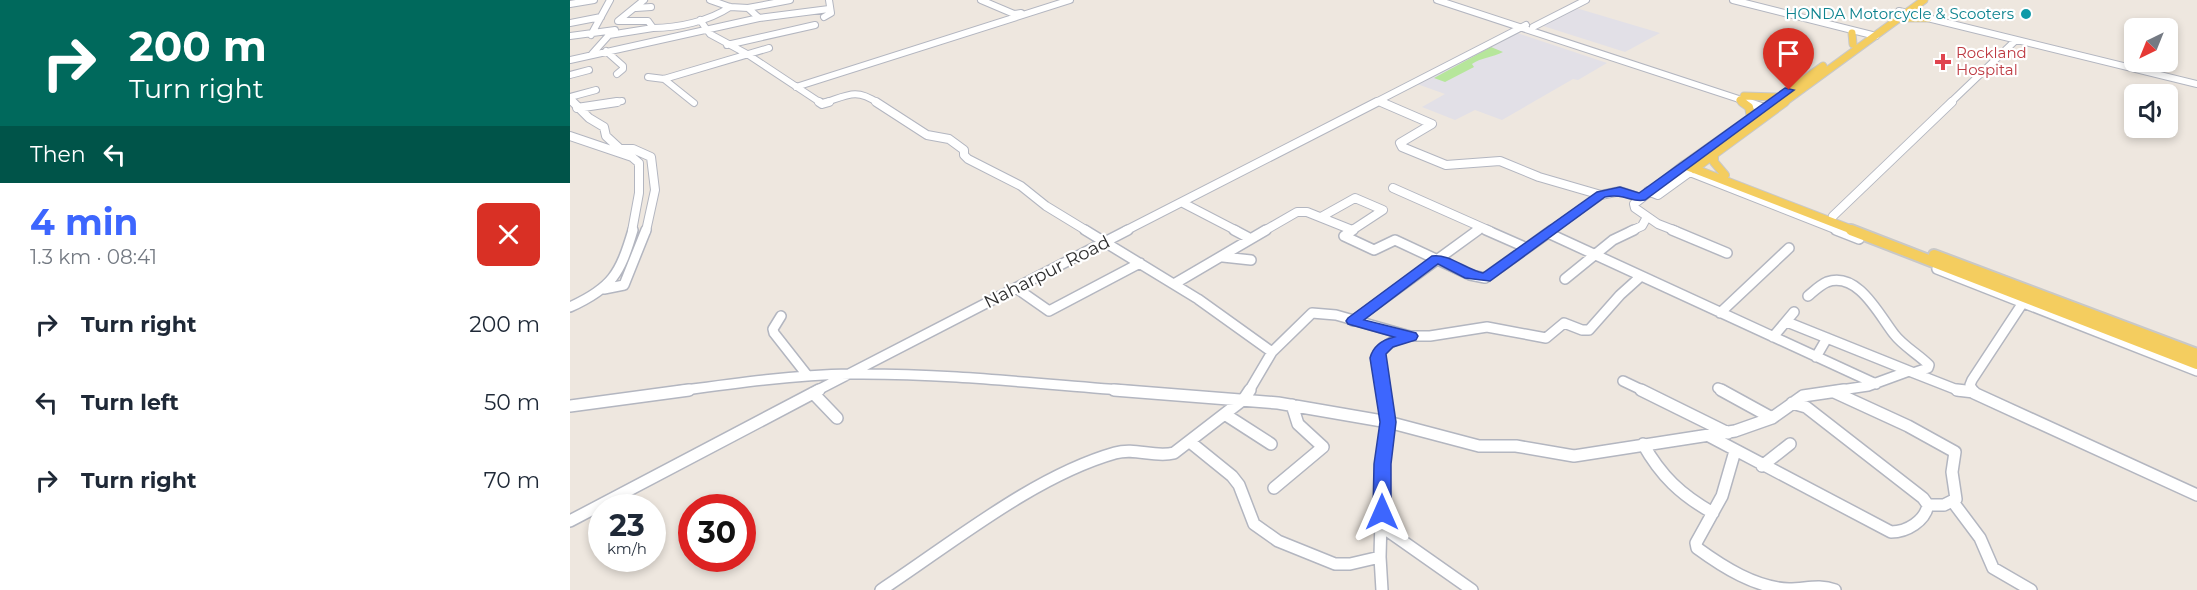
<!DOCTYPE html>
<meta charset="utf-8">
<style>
:root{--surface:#fff;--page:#f2f2f3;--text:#1f2937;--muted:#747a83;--accent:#3d66fe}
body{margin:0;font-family:Montserrat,sans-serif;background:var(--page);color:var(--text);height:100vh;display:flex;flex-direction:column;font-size:22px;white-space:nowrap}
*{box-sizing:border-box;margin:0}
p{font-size:20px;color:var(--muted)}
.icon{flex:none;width:33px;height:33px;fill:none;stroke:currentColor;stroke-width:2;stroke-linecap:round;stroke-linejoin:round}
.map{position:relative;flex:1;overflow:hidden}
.side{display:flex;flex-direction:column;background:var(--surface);width:570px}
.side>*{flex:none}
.top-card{background:#00695c;color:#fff;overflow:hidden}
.needle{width:39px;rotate:223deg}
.buttons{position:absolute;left:1554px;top:18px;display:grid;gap:12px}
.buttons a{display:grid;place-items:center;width:54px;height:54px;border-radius:9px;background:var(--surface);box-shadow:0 3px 9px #0003;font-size:30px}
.speed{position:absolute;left:18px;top:494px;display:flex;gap:12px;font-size:30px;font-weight:700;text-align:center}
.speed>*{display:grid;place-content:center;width:78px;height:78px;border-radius:50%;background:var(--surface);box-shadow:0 3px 9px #0003;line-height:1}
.speed small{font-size:15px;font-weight:400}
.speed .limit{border:9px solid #d22;background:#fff;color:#111}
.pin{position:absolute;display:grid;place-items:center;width:51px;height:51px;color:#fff;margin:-62px -26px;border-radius:50% 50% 50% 0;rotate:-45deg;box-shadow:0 0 6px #0007}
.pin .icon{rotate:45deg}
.me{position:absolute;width:66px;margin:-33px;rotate:0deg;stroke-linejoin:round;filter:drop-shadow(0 0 4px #0008)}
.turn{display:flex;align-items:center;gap:21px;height:126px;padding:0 30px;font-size:27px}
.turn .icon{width:78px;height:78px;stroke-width:2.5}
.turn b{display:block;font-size:42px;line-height:51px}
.then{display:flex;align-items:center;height:57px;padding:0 30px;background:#0003;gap:12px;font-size:22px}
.round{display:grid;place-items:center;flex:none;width:63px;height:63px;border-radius:9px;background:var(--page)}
.head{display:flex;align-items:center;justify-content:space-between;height:102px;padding:0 30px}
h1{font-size:36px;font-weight:700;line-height:45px;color:var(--accent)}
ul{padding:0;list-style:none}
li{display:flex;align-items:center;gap:18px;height:78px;padding:0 30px}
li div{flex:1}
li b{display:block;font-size:22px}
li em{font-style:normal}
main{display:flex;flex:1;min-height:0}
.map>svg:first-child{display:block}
</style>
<main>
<section class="side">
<div class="top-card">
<div class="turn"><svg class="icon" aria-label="right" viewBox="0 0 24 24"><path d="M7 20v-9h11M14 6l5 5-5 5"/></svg><div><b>200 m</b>Turn right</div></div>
<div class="then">Then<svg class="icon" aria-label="left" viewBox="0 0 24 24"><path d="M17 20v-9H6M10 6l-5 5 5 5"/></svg></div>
</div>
<div class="head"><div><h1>4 min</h1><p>1.3 km · 08:41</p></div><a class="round" style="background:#d93025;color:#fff"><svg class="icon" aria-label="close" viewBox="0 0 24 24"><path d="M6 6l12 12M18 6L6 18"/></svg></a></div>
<ul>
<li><svg class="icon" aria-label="right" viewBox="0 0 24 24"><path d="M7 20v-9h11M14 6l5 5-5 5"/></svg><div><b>Turn right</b></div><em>200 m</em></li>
<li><svg class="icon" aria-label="left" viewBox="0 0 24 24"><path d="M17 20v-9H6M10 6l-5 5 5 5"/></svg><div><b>Turn left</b></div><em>50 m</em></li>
<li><svg class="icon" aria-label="right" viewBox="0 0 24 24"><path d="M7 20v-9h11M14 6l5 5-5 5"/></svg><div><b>Turn right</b></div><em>70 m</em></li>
</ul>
</section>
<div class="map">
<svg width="1627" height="590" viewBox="0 0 1627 590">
<rect width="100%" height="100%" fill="#eee7df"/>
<!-- industrial -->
<path fill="#e2e0e7" d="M1006,8L1090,33L1055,52L970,25Z
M947,33L1037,63L1008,80L1003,79L932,120L905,110L885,120L852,107L875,94L847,84Z"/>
<!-- green -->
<path fill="#b6e69b" d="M921,47L933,52C923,57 910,58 902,64L904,67L875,82L864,78Z"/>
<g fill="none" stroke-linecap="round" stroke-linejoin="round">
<!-- minor-far3 casing -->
<g stroke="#b3b6c0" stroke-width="8">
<path id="minor-far3" d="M140,0L160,7L178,8L189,18L259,9
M411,0L444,14L451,13
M867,0L1181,103
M1163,0L1306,36
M0,4L24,0
M66,8L81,7
M178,8L220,0
M1329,11L1627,84
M254,17L261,13L259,0
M130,20L140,34L177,54L251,103
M0,23L31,17
M963,27L1016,0
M83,28C108,28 139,21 160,7
M21,35L40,0
M0,36L45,30
M157,45L245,25
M36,51L53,66V69L47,74
M22,54L39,35L83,28L78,21H48L74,0
M0,60L189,18
M0,75L19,70
M78,77L94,79L199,48
M94,79L124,103
M226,87L500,0
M0,97L26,90
M0,98L4,103
M809,101L814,103
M37,103L52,101
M254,103C278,95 286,88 308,103
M804,103L956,25
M1380,103L1446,40"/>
</g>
<!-- minor-far2 casing -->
<g stroke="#b3b6c0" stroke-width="10">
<path id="minor-far2" d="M3,102L19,118L34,127L36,136L49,148
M249,102L252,104L259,102
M306,102L357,135L379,139L394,150V155L398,159L451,186L476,206L517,231
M811,102L862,124L830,143L832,147L876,165L930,161L969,177L1031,195
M1176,102L1201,110
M7,108L47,102
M0,136L62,157L69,163V193L62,231
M43,149H63L81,157L85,190L76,231
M1120,172L1270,231
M823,188L920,231
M1078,191L1088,195L1124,169
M613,203L667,231
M1263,216L1382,102
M751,217L785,198L813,210L781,231
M555,231L807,102
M694,231L727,212H737L782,230
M906,231L911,228
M980,231L1031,195L1050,191L1071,198
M1061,231L1072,226L1077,217
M1106,231L1088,224L1065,208L1064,204L1114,165"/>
</g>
<!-- minor-far1 casing -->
<g stroke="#b3b6c0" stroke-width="12">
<path id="minor-far1" d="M515,230L628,299L702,352
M664,230L681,239
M783,230L774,236L804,250L825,240L900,275L915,278L982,230
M916,230L957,248
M1102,230L1157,253
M1266,230L1289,239
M978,233L1306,384
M653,257L681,260
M1367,269L1627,371
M995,279L1043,240L1064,230
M604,284L696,230
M446,288L479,311L570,263
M34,289L54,285L76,230
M1238,296C1244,291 1250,285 1257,282C1288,271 1309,315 1324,334C1333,346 1348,354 1359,365L1358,368L1346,372
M0,307C42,288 50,274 63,230
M1150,313L1219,248
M211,316L203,329L204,333L237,375
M783,321L908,230
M1217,322L1339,371
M1203,337L1224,312
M1246,357L1257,338
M1053,381L1074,391
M1148,388L1154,391
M108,391C166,383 223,375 281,374C375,373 469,384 563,391
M246,391L558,230
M679,391L702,352L742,313L766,315L840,336H860L917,327L976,338L994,323L1012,330H1019L1050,295L1070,277
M813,391L808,358C813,345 823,340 836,337
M1264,391L1298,386L1339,371L1390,391
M1403,391L1400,385L1402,380L1456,298"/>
</g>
<!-- minor casing -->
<g stroke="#b3b6c0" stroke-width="14">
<path id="minor" d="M544,390L708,403L818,422L909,446H946L1004,456L1165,431L1202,418L1233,396L1274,390
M1071,390L1158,433
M1151,390L1202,418
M1387,390L1404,392
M1402,390L1404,393L1627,495
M1264,392L1338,426L1385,452L1382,472L1386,499L1374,505H1358
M243,393L267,418
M0,406L119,390
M656,415L701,444
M1139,436L1321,532C1337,532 1355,521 1358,505L1353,498L1236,407L1222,403
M620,442L662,476L669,485L684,524L708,541L765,564H780L810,557
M1073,444C1091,476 1111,495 1143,513
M1165,451L1152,496L1126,543L1127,548C1153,567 1186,588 1219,589C1236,589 1249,584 1265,590
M1192,466L1220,444
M704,488L753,447L728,424L722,405
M1383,502L1410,538L1423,568L1461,590
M0,521L249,390
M811,526L902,590
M311,590C381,544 464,476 545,453C565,447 584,458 604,453L674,399L680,390
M812,590L810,557L812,480L818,422L813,390"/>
</g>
<!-- major-far2 casing -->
<g stroke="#c8c8c8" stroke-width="9">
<path id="major-far2" d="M1332,18H1358
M1282,33L1283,44
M1174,96L1207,97
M1170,100L1174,103
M1201,103L1253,66
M1213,103L1354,0"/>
</g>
<!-- major-far1 casing -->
<g stroke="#c8c8c8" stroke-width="10">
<path id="major-far1" d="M1172,102L1179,107L1181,117
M1144,154V162L1155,175
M1114,165L1285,231
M1114,165L1203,102
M1124,169L1215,102"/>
</g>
<!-- major casing -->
<g stroke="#c8c8c8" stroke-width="14">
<path id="major" d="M1281,230L1627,364
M1364,255L1627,354"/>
</g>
<!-- minor-far3 -->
<use href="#minor-far3" stroke="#fff" stroke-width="6"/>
<!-- minor-far2 -->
<use href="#minor-far2" stroke="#fff" stroke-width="8"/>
<!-- minor-far1 -->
<use href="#minor-far1" stroke="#fff" stroke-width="9"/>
<!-- minor -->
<use href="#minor" stroke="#fff" stroke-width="11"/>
<!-- major-far2 -->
<use href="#major-far2" stroke="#f4cd5f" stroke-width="7"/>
<!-- major-far1 -->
<use href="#major-far1" stroke="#f4cd5f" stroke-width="8"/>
<!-- major -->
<use href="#major" stroke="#f4cd5f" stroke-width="10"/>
</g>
<!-- route -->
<path fill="#3d66fe" stroke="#2842a5" stroke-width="1.5" d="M1215,88L1224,90L1075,200C1061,203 1055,193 1035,197L920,281L895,278L868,264L794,320L846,333L848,336L846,340L823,347L816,354L826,422L821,464V512L818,517L812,519L805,517L803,512L804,464L810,422L800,358C803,346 812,340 824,337L778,324L776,321L778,318L862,256C878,253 897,270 913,273L1027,192L1050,187L1069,193Z"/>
<!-- markers -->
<circle fill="#0f9aa8" stroke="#fff" stroke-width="2" cx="1456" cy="14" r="6"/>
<path fill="#e0444e" stroke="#fff" stroke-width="2" d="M1370 53h6v6h6v6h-6v6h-6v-6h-6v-6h6z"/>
<g text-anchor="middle" stroke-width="4.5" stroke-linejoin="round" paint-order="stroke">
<!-- far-culture labels -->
<g font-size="15" fill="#0d838f" stroke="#fff" text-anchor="end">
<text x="1444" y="19">HONDA Motorcycle &amp; Scooters</text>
</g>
<!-- far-health labels -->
<g font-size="15" fill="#be3a42" stroke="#fff" text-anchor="start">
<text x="1386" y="58">Rockland<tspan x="1386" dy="17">Hospital</tspan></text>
</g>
<!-- street labels -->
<g font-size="18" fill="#2d2d2d" stroke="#fff">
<text transform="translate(477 272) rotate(-27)" y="6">Naharpur Road</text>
</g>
</g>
</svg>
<div class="buttons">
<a><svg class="needle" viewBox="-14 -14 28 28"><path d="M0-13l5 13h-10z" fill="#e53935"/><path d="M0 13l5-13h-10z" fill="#747a83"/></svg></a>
<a><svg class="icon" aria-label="sound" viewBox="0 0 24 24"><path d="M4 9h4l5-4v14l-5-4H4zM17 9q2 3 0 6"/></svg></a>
</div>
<div class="speed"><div>23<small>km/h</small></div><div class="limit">30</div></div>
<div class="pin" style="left:1219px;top:90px;background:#d93025"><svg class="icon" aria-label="arrive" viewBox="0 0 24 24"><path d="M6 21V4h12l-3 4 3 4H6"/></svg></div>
<svg class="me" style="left:812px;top:512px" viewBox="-20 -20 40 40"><path d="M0-17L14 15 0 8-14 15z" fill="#3d66fe" stroke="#fff" stroke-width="4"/></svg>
</div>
</main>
